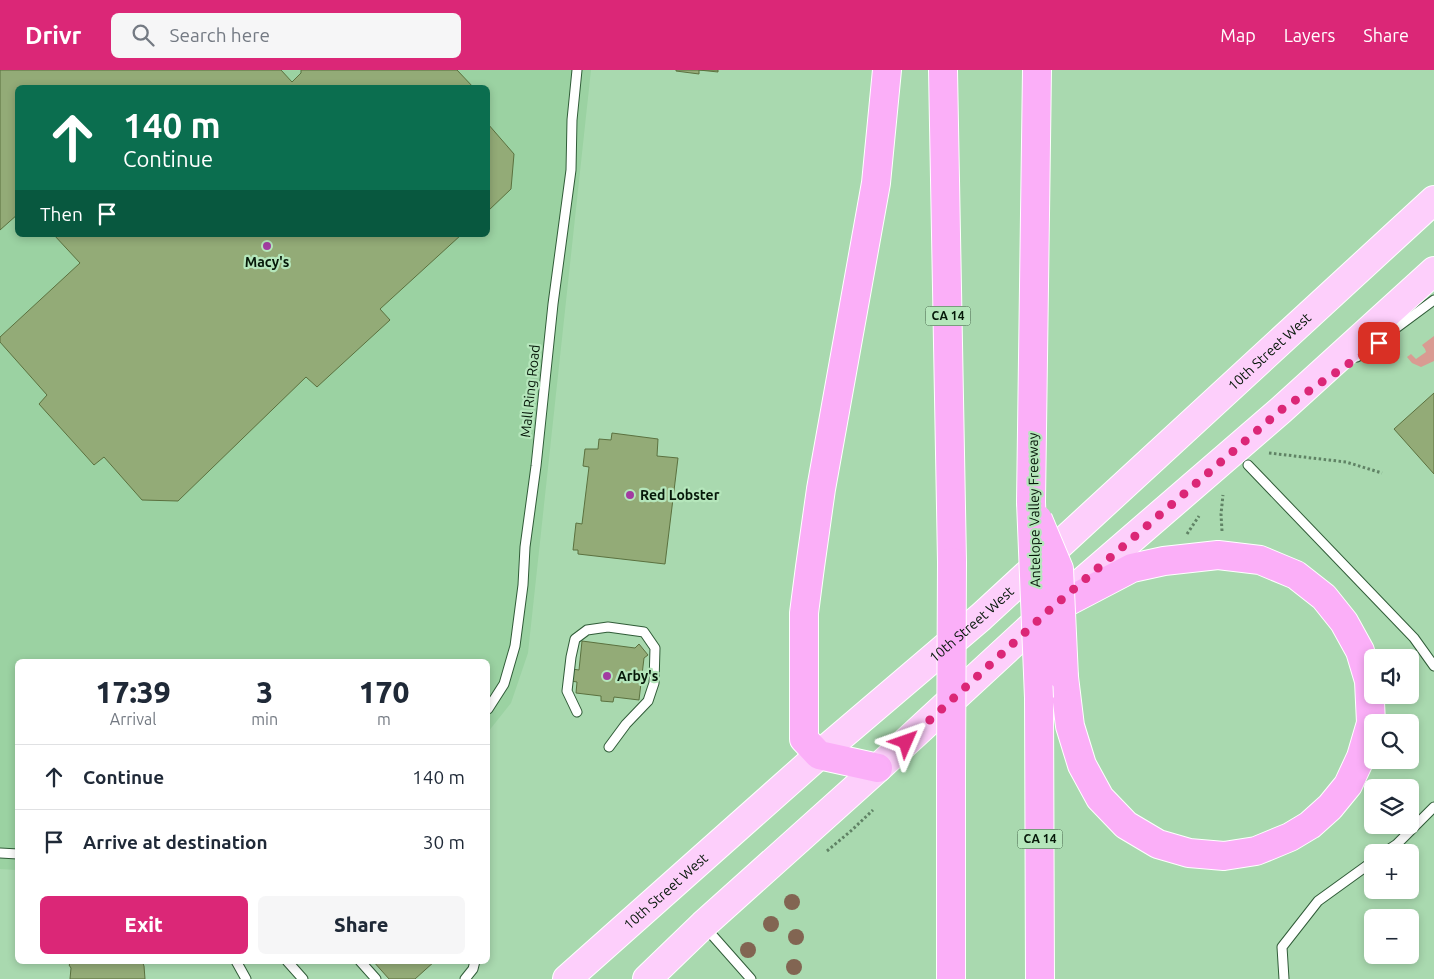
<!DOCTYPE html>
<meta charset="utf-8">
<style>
:root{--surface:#fff;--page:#f6f6f7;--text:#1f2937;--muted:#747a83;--line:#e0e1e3;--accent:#db2777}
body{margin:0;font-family:Ubuntu,sans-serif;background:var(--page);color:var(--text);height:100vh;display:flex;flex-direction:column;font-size:19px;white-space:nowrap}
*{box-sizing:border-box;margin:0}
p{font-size:16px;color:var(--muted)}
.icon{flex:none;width:28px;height:28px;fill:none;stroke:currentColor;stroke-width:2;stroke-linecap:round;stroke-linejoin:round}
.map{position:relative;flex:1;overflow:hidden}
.sheet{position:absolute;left:15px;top:589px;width:475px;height:305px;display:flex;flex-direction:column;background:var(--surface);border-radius:8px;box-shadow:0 2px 8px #0003}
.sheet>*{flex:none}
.top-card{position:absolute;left:15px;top:15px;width:475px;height:152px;border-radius:8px;box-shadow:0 2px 8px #0003;background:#0b6e4f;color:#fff;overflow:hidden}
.tools{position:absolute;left:1364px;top:579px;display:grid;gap:10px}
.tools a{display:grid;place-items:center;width:55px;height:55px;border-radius:8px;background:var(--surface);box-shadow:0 2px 8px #0003;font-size:25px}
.pin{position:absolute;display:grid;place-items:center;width:42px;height:42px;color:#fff;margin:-21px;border-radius:10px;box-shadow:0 2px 8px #0006}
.me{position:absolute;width:55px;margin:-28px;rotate:47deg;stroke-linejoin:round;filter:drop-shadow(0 0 4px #0008)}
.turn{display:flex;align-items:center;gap:18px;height:105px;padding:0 25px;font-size:22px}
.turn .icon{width:65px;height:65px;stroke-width:2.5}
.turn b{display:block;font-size:35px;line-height:42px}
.then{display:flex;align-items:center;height:48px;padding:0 25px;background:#0003;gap:10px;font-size:19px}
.eta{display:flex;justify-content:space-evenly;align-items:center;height:85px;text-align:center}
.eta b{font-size:30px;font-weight:800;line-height:35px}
.button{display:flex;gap:10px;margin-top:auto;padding:10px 25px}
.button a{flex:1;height:58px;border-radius:8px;background:var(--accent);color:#fff;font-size:20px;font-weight:800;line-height:58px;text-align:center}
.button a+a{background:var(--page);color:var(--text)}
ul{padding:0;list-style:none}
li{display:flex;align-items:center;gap:15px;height:65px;padding:0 25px;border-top:1px solid var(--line)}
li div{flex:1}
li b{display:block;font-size:19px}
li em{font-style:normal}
header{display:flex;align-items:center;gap:30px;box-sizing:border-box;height:70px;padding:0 25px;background:var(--accent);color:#fff}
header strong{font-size:24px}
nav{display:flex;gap:28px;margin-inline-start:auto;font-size:18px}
.search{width:350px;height:45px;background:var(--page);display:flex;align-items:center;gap:12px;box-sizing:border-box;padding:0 18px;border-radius:8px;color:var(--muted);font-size:19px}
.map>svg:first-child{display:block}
</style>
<header>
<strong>Drivr</strong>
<div class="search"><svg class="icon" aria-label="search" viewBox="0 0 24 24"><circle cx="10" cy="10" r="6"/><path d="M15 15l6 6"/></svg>Search here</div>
<nav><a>Map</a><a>Layers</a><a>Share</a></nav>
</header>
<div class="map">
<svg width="1434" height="909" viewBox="0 0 1434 909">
<rect width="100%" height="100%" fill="#a9d9af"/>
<!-- built -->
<path fill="#9bd2a2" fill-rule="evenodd" d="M0,0H591L528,583L511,633L488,662V591H18L17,800L0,799ZM18,18H488V165H18Z"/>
<!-- green -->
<path fill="#d99b92" d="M1434,266V291L1421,297L1412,293L1407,287L1411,284L1416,289L1426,282L1425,279L1422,275Z"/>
<!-- building -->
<path fill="#93ab77" stroke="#5b713f" d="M0,0H281L292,12L301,3V0H457L474,18H18V144L0,160Z
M676,0H718V2L699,0V4L676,1Z
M488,54L514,84L511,119L488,141Z
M54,165H461L380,239L390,250L317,317L306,307L178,431L142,430L104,387L94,395L39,334L47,325L0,272V267L80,193Z
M1434,323V404L1394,359Z
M612,363L658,369L657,386L678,388L665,494L578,484V480H573L576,453L582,454L589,397L583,396L585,379H598L599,369L611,370Z
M582,571L635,578L639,574L648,585L644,588L639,630L614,627L613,632L601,631V626L576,623L577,612L571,611L572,599L579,600Z
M72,891H142L144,896L145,909H70L71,898L69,895Z
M373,891H435L415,909H389Z"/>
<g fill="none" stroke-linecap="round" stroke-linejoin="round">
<!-- service casing -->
<g stroke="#305c38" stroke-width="11">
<path id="service" d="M1357,287L1434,230
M1248,395L1414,568L1434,596
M488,639L504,614L515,576L523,515L525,477L536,396L553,234L571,100L572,50L577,0
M577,642L567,621L571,587L575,569L587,560L608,557L644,562L655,578L654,613L648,631L626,654L609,677
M1385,782L1397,774L1434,737
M0,783L18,784
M705,857L751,909
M236,891L246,909
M287,891L303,909
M360,891L376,909
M465,909L473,899L475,891
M1284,909L1282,877L1318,831L1372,792"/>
</g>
<!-- primary casing -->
<g stroke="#fff" stroke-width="30">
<g id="primary">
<path id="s1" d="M567,909L819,685L981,547L1434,130"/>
<path d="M647,909L703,855L878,698L1046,543L1281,340L1434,201"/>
</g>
</g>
<!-- motorway casing -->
<g stroke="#fff" stroke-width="30">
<path id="motorway" d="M943,0L952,492
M1031,432L1037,0
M1046,543L1132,498L1164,491L1218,485L1260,490L1296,505L1324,527L1344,552L1360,581L1369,611L1371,653L1361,687L1348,715L1330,737L1310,755L1290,767L1256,781L1224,786L1189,783L1158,774L1126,755L1100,728L1082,695L1070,656L1064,607
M1039,628L1040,909
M878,698L819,685L804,669V543L810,497L821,419L876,113L887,0
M951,909V707"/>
</g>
<!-- path -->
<path stroke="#608365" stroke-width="3" stroke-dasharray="2.5 2.5" stroke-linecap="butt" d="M1269,383L1346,392L1382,403
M1222,461L1221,444L1223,425
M1187,464L1199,446
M827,781L852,760L873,740"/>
<!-- service -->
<use href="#service" stroke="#fff" stroke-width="9"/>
<!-- primary -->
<use href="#primary" stroke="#fdcffb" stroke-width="28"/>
<!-- motorway -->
<use href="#motorway" stroke="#fbaff8" stroke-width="28"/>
<!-- motorway-bridge casing -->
<g stroke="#fff" stroke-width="30" stroke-linecap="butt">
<path id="motorway-bridge" d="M1031,432L1039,628
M1038,449L1059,499L1064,607
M951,707L952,492"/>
</g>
<!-- motorway-bridge -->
<use href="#motorway-bridge" stroke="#fbaff8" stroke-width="28"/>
</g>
<!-- trees -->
<g fill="#826552">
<circle cx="792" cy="832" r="8"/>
<circle cx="771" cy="854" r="8"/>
<circle cx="796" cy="867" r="8"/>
<circle cx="748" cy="880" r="8"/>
<circle cx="794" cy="897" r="8"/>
</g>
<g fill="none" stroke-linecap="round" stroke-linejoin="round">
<!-- route -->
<path stroke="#db2777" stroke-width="9" stroke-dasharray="0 16.2" d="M906,672L1046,543L1281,340L1379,273"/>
</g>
<!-- markers -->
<g fill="#a23ca1" stroke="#b5e6bb" stroke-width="2">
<circle cx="267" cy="176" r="5"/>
<circle cx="630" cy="425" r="5"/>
<circle cx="607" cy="606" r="5"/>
</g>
<g text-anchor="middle" stroke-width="4.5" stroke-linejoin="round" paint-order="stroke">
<!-- shield labels -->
<g fill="#b5e6bb" stroke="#3a563e" stroke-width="1">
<rect x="925.5" y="236.5" width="45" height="19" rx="4"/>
<rect x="1017.5" y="759.5" width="45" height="19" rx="4"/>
</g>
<g font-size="12" font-weight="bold" fill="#061809">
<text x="948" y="250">CA 14</text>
<text x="1040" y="773">CA 14</text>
</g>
<!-- poi labels -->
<g font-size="14" font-weight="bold" fill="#061809" stroke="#b5e6bb" text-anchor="start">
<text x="267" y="197" text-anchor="middle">Macy's</text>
<text x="640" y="430">Red Lobster</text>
<text x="617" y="611">Arby's</text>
</g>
<!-- street labels -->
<g font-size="14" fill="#061809" stroke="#b5e6bb">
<text dy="5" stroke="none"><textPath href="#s1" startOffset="942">10th Street West</textPath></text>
<text transform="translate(530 321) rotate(-84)" y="5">Mall Ring Road</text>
<text transform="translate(1034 440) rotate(-91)" y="5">Antelope Valley Freeway</text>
<text dy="5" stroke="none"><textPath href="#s1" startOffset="538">10th Street West</textPath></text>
<text dy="5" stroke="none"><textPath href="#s1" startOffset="132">10th Street West</textPath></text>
</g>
</g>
</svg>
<div class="tools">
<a><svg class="icon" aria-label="sound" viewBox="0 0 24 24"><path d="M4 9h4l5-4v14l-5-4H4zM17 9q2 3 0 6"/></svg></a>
<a><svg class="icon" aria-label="search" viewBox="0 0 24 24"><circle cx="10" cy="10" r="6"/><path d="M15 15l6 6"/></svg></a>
<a><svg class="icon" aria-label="layers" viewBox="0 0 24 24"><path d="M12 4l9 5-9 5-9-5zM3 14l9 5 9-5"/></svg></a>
<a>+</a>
<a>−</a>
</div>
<div class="pin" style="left:1379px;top:273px;background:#d93025"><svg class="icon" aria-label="arrive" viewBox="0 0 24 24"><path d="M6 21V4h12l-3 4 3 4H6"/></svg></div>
<svg class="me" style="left:906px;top:672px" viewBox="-20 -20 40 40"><path d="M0-17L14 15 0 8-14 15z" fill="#db2777" stroke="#fff" stroke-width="4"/></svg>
<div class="top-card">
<div class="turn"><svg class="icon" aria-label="ahead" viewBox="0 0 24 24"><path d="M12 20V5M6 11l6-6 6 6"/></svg><div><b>140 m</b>Continue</div></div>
<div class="then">Then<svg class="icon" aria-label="arrive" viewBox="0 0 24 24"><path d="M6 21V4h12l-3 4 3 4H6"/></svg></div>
</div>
<section class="sheet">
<div class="eta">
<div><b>17:39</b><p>Arrival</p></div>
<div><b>3</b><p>min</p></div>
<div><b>170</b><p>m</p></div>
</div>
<ul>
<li><svg class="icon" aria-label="ahead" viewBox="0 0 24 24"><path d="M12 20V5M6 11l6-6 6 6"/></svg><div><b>Continue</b></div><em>140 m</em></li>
<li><svg class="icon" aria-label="arrive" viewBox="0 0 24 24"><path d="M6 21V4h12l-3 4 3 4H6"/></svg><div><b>Arrive at destination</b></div><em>30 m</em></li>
</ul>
<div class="button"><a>Exit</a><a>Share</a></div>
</section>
</div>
